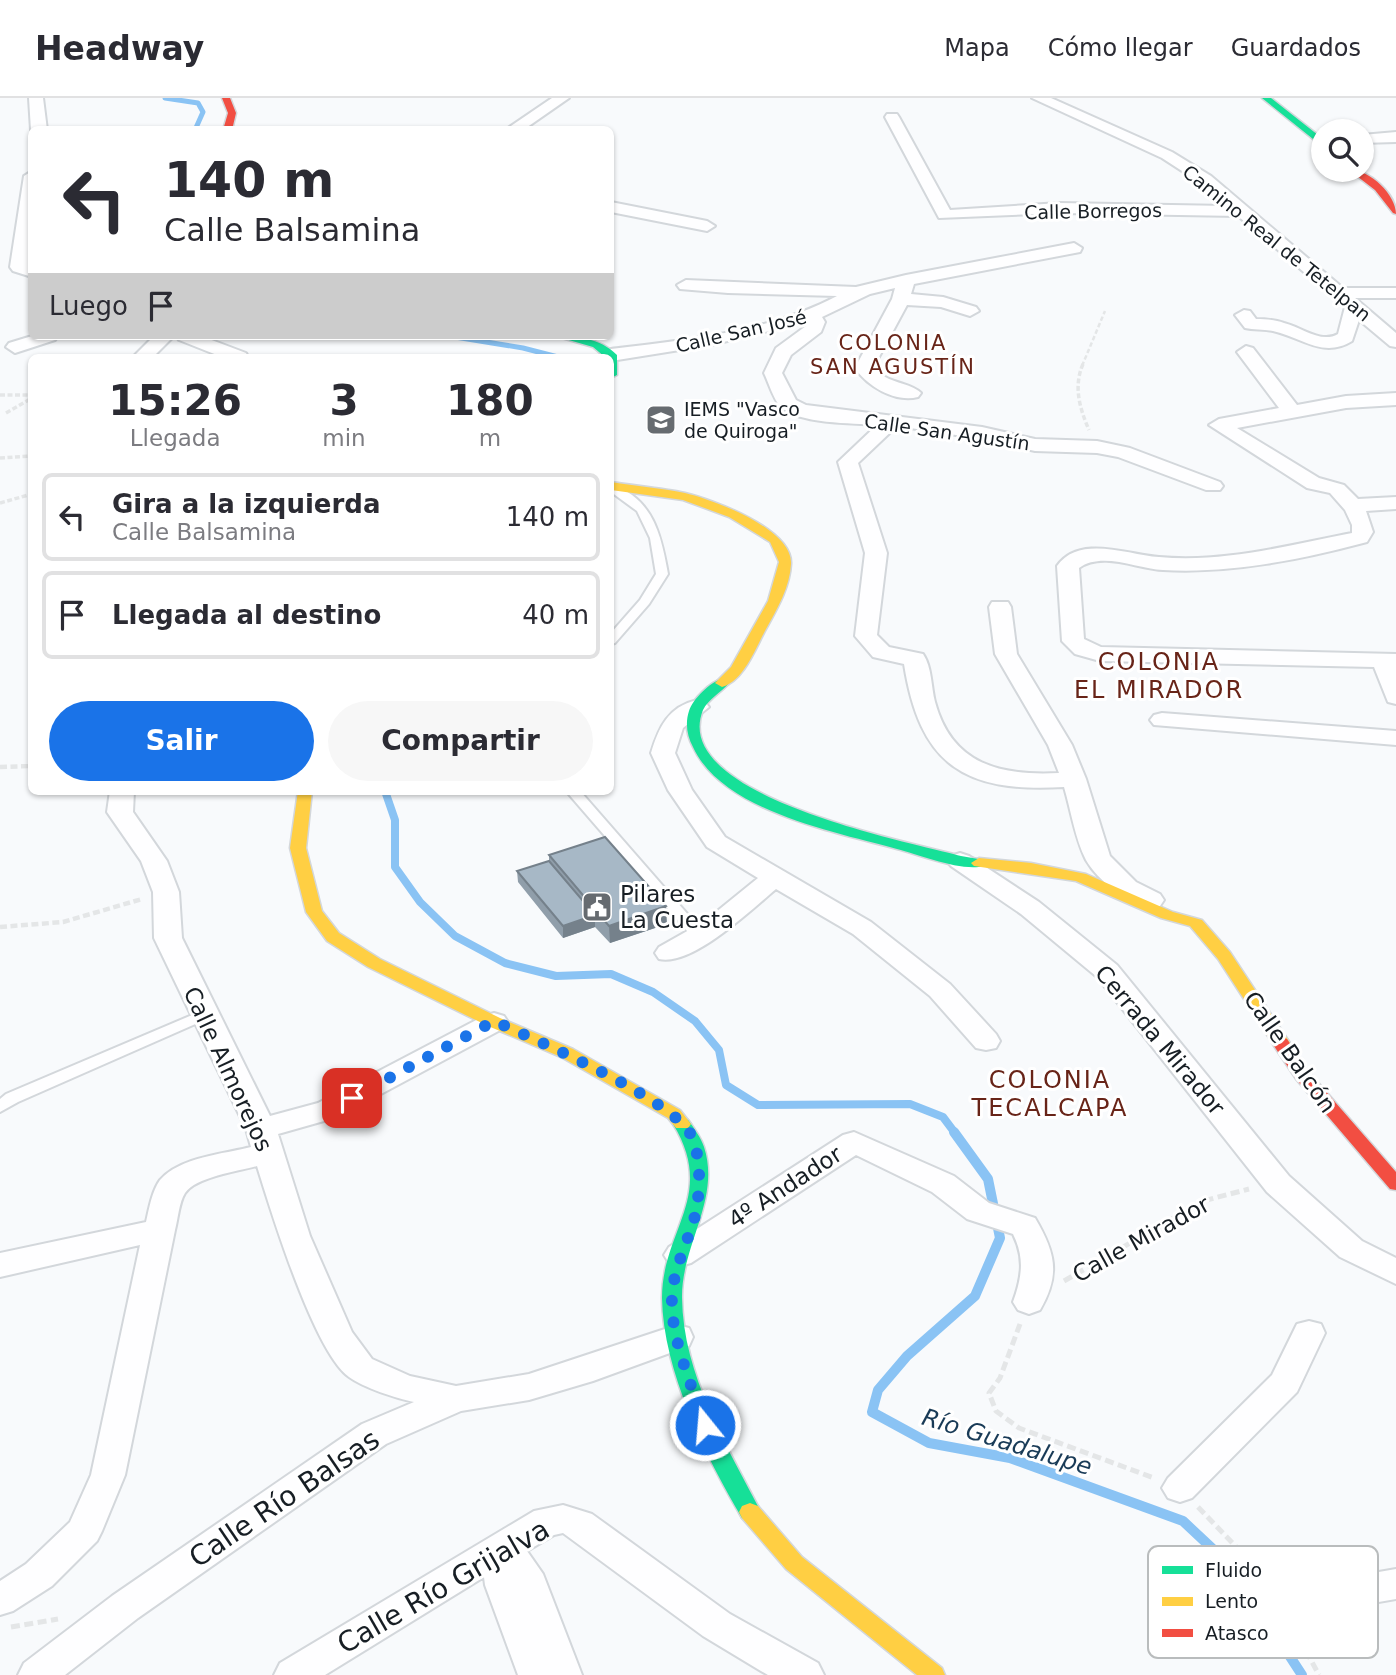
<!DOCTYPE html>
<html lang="es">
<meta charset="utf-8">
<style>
:root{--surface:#fff;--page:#f7f7f7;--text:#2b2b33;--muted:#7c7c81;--line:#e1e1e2;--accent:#1a73e8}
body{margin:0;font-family:"DejaVu Sans",sans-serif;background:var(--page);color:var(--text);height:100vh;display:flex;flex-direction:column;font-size:26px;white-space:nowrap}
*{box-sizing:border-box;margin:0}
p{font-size:23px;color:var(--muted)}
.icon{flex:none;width:38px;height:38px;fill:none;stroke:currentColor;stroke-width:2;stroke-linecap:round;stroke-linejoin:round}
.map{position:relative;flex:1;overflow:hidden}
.drawer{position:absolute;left:28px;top:256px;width:586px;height:441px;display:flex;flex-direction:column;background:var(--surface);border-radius:10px;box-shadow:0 2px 5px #0004}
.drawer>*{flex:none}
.banner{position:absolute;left:28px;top:28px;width:586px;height:214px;border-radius:10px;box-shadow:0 2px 5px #0004;background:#fff;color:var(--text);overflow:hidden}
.fabs{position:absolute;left:1311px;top:21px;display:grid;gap:14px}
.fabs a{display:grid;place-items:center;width:63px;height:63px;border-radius:50%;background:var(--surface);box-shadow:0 2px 5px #0004;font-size:35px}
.pin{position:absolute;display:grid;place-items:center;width:60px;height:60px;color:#fff;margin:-30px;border-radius:14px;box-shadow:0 4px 10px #0006}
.me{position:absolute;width:77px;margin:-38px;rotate:343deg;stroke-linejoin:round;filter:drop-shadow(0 0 5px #0008)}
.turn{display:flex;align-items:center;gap:24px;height:147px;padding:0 21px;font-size:32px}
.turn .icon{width:91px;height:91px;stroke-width:2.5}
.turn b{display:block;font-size:49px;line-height:60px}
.then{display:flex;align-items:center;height:66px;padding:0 21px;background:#0003;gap:14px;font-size:26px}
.eta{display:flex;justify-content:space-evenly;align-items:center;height:119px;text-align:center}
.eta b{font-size:42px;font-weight:800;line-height:49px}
.primary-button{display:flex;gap:14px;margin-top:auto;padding:14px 21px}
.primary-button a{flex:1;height:80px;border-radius:42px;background:var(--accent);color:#fff;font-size:28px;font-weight:800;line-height:80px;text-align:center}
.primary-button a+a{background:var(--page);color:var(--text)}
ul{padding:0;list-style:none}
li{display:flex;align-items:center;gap:21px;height:88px;margin:0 14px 10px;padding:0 7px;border:4px solid var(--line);border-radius:10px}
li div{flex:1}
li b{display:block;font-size:26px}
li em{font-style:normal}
header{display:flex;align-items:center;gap:42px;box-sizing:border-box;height:98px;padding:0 35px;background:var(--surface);border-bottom:2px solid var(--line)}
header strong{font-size:33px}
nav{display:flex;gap:38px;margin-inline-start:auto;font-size:24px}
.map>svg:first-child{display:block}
</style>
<header>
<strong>Headway</strong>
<nav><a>Mapa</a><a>Cómo llegar</a><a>Guardados</a></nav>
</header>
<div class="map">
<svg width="1396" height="1577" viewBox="0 0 1396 1577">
<rect width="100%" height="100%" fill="#f8fafc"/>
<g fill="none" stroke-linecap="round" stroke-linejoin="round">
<!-- stream-far2 -->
<path stroke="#8ac3f4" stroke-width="5" d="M165,0L198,5L203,14L195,32
M449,238L523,250L558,259"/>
<!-- stream-far1 -->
<path stroke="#8ac3f4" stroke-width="8" d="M385,693L395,722V769L420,804L455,838L505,865L556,878L611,876L653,894L695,923L719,952L726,987L758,1007L910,1006L943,1019L955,1035"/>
<!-- stream -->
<path stroke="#8ac3f4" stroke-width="10" d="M954,1034L988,1081L1000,1140L975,1198L907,1258L878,1292L872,1314L929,1345L1010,1360L1183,1423L1231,1468L1302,1577"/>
<!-- lane casing -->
<g stroke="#d3d7db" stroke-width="4">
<path id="lane" d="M611,386C653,401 661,436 668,476L649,506L615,545L611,546V535L640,502L656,476L650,440L637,413L611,394Z
M566,693H580L704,835L706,838L704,841H694Z
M204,912L209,914L212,917L209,920L18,1004L0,1014V1001L6,996Z"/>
</g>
<!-- street casing -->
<g stroke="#d3d7db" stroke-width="4">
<path id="street" d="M29,0H43L47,32H31Z
M552,0H569L523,32H505Z
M1032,0H1051L1172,54L1211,78L1343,190H1396V200H1355L1396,235V249L1390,248L1359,222L1352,243C1323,261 1301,239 1273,233C1263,231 1254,232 1245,230L1235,217L1244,212L1250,213L1256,221C1266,221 1275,222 1284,225C1301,229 1321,246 1338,236L1345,209L1238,118L1060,115L939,120L885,19L887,16H897L899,19L950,112L1060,105L1227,108L1199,84L1162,60Z
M1396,34V44L1362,45V37Z
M32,73V137L28,164L32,168V179L13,173L10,169L24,78Z
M611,104L707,123L715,128L707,133L611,114Z
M1074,145L1082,150L1080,154L914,186L911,196L943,199L976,209L979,213L970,218L941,209L907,207L873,270C888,286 910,284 921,295L918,299C895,305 867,288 855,270L892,201L895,190L870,196L822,219L825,224L821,234L791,257L782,275L796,302L806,307L982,329L1035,341L1097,343L1130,350L1220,384L1223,388L1220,392H1206L1118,359L1097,355L1035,353L982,341L897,328L858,365L887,455L877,537L889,549L923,556C932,569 931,589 935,604C952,667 1001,678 1059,675L1048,647L995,556L989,509L992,504H1008L1011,509L1017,556L1072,647L1086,681L1110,758L1136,784L1160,796L1164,802L1160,808C1135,814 1098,783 1086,762C1075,741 1071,712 1064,689C964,695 920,667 904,566L873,559L855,538L865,455L838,364L877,327C852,325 799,326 781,309C773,301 769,285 764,275L776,250L806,228L807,224L711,247L611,263V259L602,257L611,251C686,242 769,234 837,198L728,195L680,191L677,187L686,182L856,189L906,177Z
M32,238H58L55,242L15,255L6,249L9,245Z
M154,238H174L153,259H133Z
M176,238H201L246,255L248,259H222L179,242Z
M1246,248L1253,250L1297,307L1346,298L1396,295V307L1346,310L1237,330L1319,380L1344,387L1358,401L1396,399V411L1366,413L1373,434L1367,444C1303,461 1231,476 1163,472C1138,471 1102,453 1079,470L1084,541L1101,549L1396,556V606L1388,604L1374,569L1100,563L1075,556L1062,543L1057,468C1079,436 1129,457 1159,459C1224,465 1289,447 1352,435V427L1345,412L1330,395L1307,390L1209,327L1219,321L1279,310L1237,254Z
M697,602L705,604L709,609L683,630L675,655L692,692L725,739L871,824L950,886L996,936L1000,943L996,950L986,952L976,950L930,898L853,836L776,791C752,811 692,869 659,861L655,855L659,849L705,823L758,780L707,749L668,692L651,655C659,629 668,609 697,602Z
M1162,615L1396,633V647L1154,627L1150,622L1154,617Z
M110,693H134L133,714L167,763L179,794L182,840L270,1018L318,1005L484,918L494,915L504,918L508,924L504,930L338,1019L278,1036L310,1138L352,1234L372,1261L410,1278L456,1288L529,1276L677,1227L689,1230L693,1239L689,1248L593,1283L529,1302L461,1313L386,1346L138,1520L65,1577H18L24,1565L112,1498L362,1326L414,1304C396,1300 364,1290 349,1279C314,1254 271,1113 257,1068C239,1073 196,1079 185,1095C179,1104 178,1121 175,1132L125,1377L102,1433L97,1443L52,1488L13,1513L0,1517V1483L26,1466L70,1424L91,1377L140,1147L0,1179V1155L146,1124C149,1111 152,1093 160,1082C180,1059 224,1056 251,1049L246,1031L154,840L153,794L141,763L107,714Z
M960,755L969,758L1039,804L1117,867L1289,1078L1362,1143L1396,1160V1186L1340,1159L1267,1094L1097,879L1021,816L951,768L947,763L951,758Z
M854,1034L954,1078L989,1105L1035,1120C1055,1154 1061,1176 1040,1212L1029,1216L1018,1212L1013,1204C1022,1179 1025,1160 1013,1136L967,1121L932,1094L856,1057L691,1165L680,1168L669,1165L664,1157L669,1149L843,1037Z
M1309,1223L1321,1226L1325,1235L1297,1294L1192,1400L1180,1404L1168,1400L1162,1390L1168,1380L1272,1277L1297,1226Z
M563,1407L592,1416L730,1516L818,1565L824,1577H768L761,1573L703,1538L563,1435L554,1437L527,1453L543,1476L582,1577H518L485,1487L484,1479L325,1577H274L280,1565L534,1413Z
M1396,1471V1501L1281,1521L1268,1517L1263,1506L1268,1495L1281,1491Z"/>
</g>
<!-- fast casing -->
<g stroke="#d3d7db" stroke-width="3">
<path id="fast" d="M1262,0H1271L1323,41V49Z
M555,238C577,238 600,240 617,257V277L611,280V259H605L593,249Z
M722,581L729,585C722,594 708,601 703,612C668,698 910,744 961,758L984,762L987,765L984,768C962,774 920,757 897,751C835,734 722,713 693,649C687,638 685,625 689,613C693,601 710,584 722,581Z
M682,1020L688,1022C694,1030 701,1040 704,1049C721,1101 681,1148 682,1200C683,1277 727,1348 761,1414L758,1420L750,1423L742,1420C706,1359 663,1273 662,1200C662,1131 717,1098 673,1026L676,1022Z"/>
</g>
<!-- slow casing -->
<g stroke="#d3d7db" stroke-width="3">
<path id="slow" d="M611,384C636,388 661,390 685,395C714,402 793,431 791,466C790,489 777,511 766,531C756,549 744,583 722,589L715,585L731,569L768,503L779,464L770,444L729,419L683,402L611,392Z
M298,693H312L306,750L322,813L339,835L380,861L500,920L573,951L680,1012L691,1026L688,1030H676L668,1020L561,959L488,928L368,869L327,843L306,814L290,750Z
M979,760L1031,765L1086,776L1173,814L1202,822L1230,854L1290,945L1281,951L1275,949L1218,861L1190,828L1161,820L1076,783L974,768L971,765Z
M750,1405L758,1408L802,1459L942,1570L945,1577H917L786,1471L742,1420L739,1414L742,1408Z"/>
</g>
<!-- jam casing -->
<g stroke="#d3d7db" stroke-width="3">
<path id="jam" d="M222,0H230L236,15L232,32H223L228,15Z
M1349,72C1369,71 1396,96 1396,116L1393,115L1375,92Z
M1281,939L1287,941L1308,973L1396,1074V1092L1390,1091L1296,981L1272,945Z"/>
</g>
<!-- path-far3 -->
<path stroke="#e4e6e7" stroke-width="2.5" stroke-dasharray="4.5 2.5" stroke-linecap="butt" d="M1082,268L1105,213"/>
<!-- path-far2 -->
<path stroke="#e4e6e7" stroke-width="3.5" stroke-dasharray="5 2.5" stroke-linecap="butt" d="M1083,266C1073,289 1080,311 1089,332
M0,297H32
M6,315L32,300
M0,360L32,358
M0,405L32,396"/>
<!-- path-far1 -->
<path stroke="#e4e6e7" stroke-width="4.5" stroke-dasharray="7 3.5" stroke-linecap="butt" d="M0,669L32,668
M0,829L63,824L142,801"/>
<!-- path -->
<path stroke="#e4e6e7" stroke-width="5" stroke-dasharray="9 4.5" stroke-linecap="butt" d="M1064,1183L1203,1103L1249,1091
M1020,1226L1000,1280L989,1295L996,1313L1019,1330L1154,1380
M1198,1409L1243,1456L1264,1484
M11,1529L58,1521
M1293,1529L1319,1577"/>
<!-- lane -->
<use href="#lane" fill="#fefeff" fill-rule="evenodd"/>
<!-- street -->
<use href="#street" fill="#fefeff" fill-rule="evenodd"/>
<!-- fast -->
<use href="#fast" fill="#16e098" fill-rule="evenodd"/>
<!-- slow -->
<use href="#slow" fill="#ffcf43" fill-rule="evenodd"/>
<!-- jam -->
<use href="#jam" fill="#f24e42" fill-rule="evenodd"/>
</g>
<!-- wall -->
<path fill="#909eaa" d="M549,757L667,826L610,845L595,829L563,840L518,784L517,773L549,763Z"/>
<!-- shaded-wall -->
<path fill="#75818b" d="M666,808L667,826L610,845L609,828Z
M595,817V829L563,840V828Z"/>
<!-- building -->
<path fill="#a7b8c6" stroke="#75818b" stroke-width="2" d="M605,739L666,808L609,828L549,757Z
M549,763L595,817L563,828L517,773Z"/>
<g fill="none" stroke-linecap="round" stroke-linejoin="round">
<!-- route -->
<path stroke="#1a73e8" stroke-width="12" stroke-dasharray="0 21.6" d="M352,1000L494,923C534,941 674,1002 691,1037C700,1057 700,1078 698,1100C696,1131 674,1163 672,1198C670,1240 692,1287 705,1327"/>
</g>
<!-- icons -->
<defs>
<g id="school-square" transform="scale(1.575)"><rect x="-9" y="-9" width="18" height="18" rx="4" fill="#666b70" stroke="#fff"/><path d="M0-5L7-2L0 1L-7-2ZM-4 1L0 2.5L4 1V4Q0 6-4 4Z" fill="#fff"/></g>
<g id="civic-square" transform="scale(1.575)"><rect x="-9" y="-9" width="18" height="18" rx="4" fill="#666b70" stroke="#fff"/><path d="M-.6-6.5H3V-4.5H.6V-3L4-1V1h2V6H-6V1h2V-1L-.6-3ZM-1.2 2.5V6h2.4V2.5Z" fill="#fff"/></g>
</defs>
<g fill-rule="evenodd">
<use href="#school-square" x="661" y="322"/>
<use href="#civic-square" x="597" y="809"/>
</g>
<g text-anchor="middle" stroke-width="6" stroke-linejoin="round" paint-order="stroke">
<!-- far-street labels -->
<g font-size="19" fill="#171e24" stroke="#fff">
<text transform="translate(1093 113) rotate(-1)" y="7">Calle Borregos</text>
<text transform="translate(1277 145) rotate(39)" y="7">Camino Real de Tetelpan</text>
<text transform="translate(741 233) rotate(-13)" y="7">Calle San José</text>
<text transform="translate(947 334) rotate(8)" y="7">Calle San Agustín</text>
</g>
<!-- far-poi labels -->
<g font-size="19" fill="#171e24" stroke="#fff" text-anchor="start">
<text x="684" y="318">IEMS "Vasco<tspan x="684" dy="22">de Quiroga"</tspan></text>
</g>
<!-- far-neighbourhood labels -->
<g font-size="21" letter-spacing="2" fill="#682418" stroke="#fff">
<text x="893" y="252">COLONIA<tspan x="893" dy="24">SAN AGUSTÍN</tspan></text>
</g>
<!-- poi labels -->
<g font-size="23" fill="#171e24" stroke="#fff" text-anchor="start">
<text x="620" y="804">Pilares<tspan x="620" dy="26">La Cuesta</tspan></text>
</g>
<!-- street labels -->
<g font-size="23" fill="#171e24" stroke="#fff">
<text transform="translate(1160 942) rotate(50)" y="8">Cerrada Mirador</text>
<text transform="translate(1290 954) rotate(55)" y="8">Calle Balcón</text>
<text transform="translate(228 971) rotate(65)" y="8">Calle Almorejos</text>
<text transform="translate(785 1089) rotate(-33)" y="8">4º Andador</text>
<text transform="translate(1141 1141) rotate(-29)" y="8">Calle Mirador</text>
</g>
<!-- neighbourhood labels -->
<g font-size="24" letter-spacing="2" fill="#682418" stroke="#fff">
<text x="1159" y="572">COLONIA<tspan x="1159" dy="28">EL MIRADOR</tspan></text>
<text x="1050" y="990">COLONIA<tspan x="1050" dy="28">TECALCAPA</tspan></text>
</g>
<!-- water labels -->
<g font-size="24" font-style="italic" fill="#193b57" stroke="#fff">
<text transform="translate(1007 1344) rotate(17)" y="8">Río Guadalupe</text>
</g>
<!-- near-street labels -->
<g font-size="28" fill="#171e24" stroke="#fff">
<text transform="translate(284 1400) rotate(-34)" y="10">Calle Río Balsas</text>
<text transform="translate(443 1488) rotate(-30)" y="10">Calle Río Grijalva</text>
</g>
</g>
<!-- legend -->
<rect x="1148" y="1448" width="230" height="112" rx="10" fill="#fff" stroke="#b9bcbd" stroke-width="2"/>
<rect x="1162" y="1468" width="31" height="8" fill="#16e098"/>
<rect x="1162" y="1499" width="31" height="9" fill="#ffcf43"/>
<rect x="1162" y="1531" width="31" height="8" fill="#f24e42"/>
<g font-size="19" fill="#171e24">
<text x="1205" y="1479">Fluido</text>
<text x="1205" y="1510">Lento</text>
<text x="1205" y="1542">Atasco</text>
</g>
</svg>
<div class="fabs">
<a><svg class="icon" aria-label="search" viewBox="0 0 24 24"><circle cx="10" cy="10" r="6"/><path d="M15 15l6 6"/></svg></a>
</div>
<div class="pin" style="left:352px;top:1000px;background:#d93025"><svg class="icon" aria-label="arrive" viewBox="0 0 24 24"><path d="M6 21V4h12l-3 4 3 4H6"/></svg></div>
<svg class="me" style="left:705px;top:1327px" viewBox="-20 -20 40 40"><circle r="17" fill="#1a73e8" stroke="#fff" stroke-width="3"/><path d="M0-11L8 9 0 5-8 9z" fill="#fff"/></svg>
<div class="banner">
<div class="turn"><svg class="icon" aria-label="left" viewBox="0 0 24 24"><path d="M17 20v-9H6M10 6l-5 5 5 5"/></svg><div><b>140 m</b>Calle Balsamina</div></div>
<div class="then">Luego<svg class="icon" aria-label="arrive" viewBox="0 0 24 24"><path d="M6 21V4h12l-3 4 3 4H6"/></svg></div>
</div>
<section class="drawer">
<div class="eta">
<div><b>15:26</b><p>Llegada</p></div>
<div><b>3</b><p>min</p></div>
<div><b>180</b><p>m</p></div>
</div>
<ul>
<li><svg class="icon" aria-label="left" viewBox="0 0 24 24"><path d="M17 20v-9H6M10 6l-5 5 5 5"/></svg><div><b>Gira a la izquierda</b><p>Calle Balsamina</p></div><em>140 m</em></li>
<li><svg class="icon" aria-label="arrive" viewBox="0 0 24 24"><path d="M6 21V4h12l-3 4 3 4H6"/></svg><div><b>Llegada al destino</b></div><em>40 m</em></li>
</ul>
<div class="primary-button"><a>Salir</a><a>Compartir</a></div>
</section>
</div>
